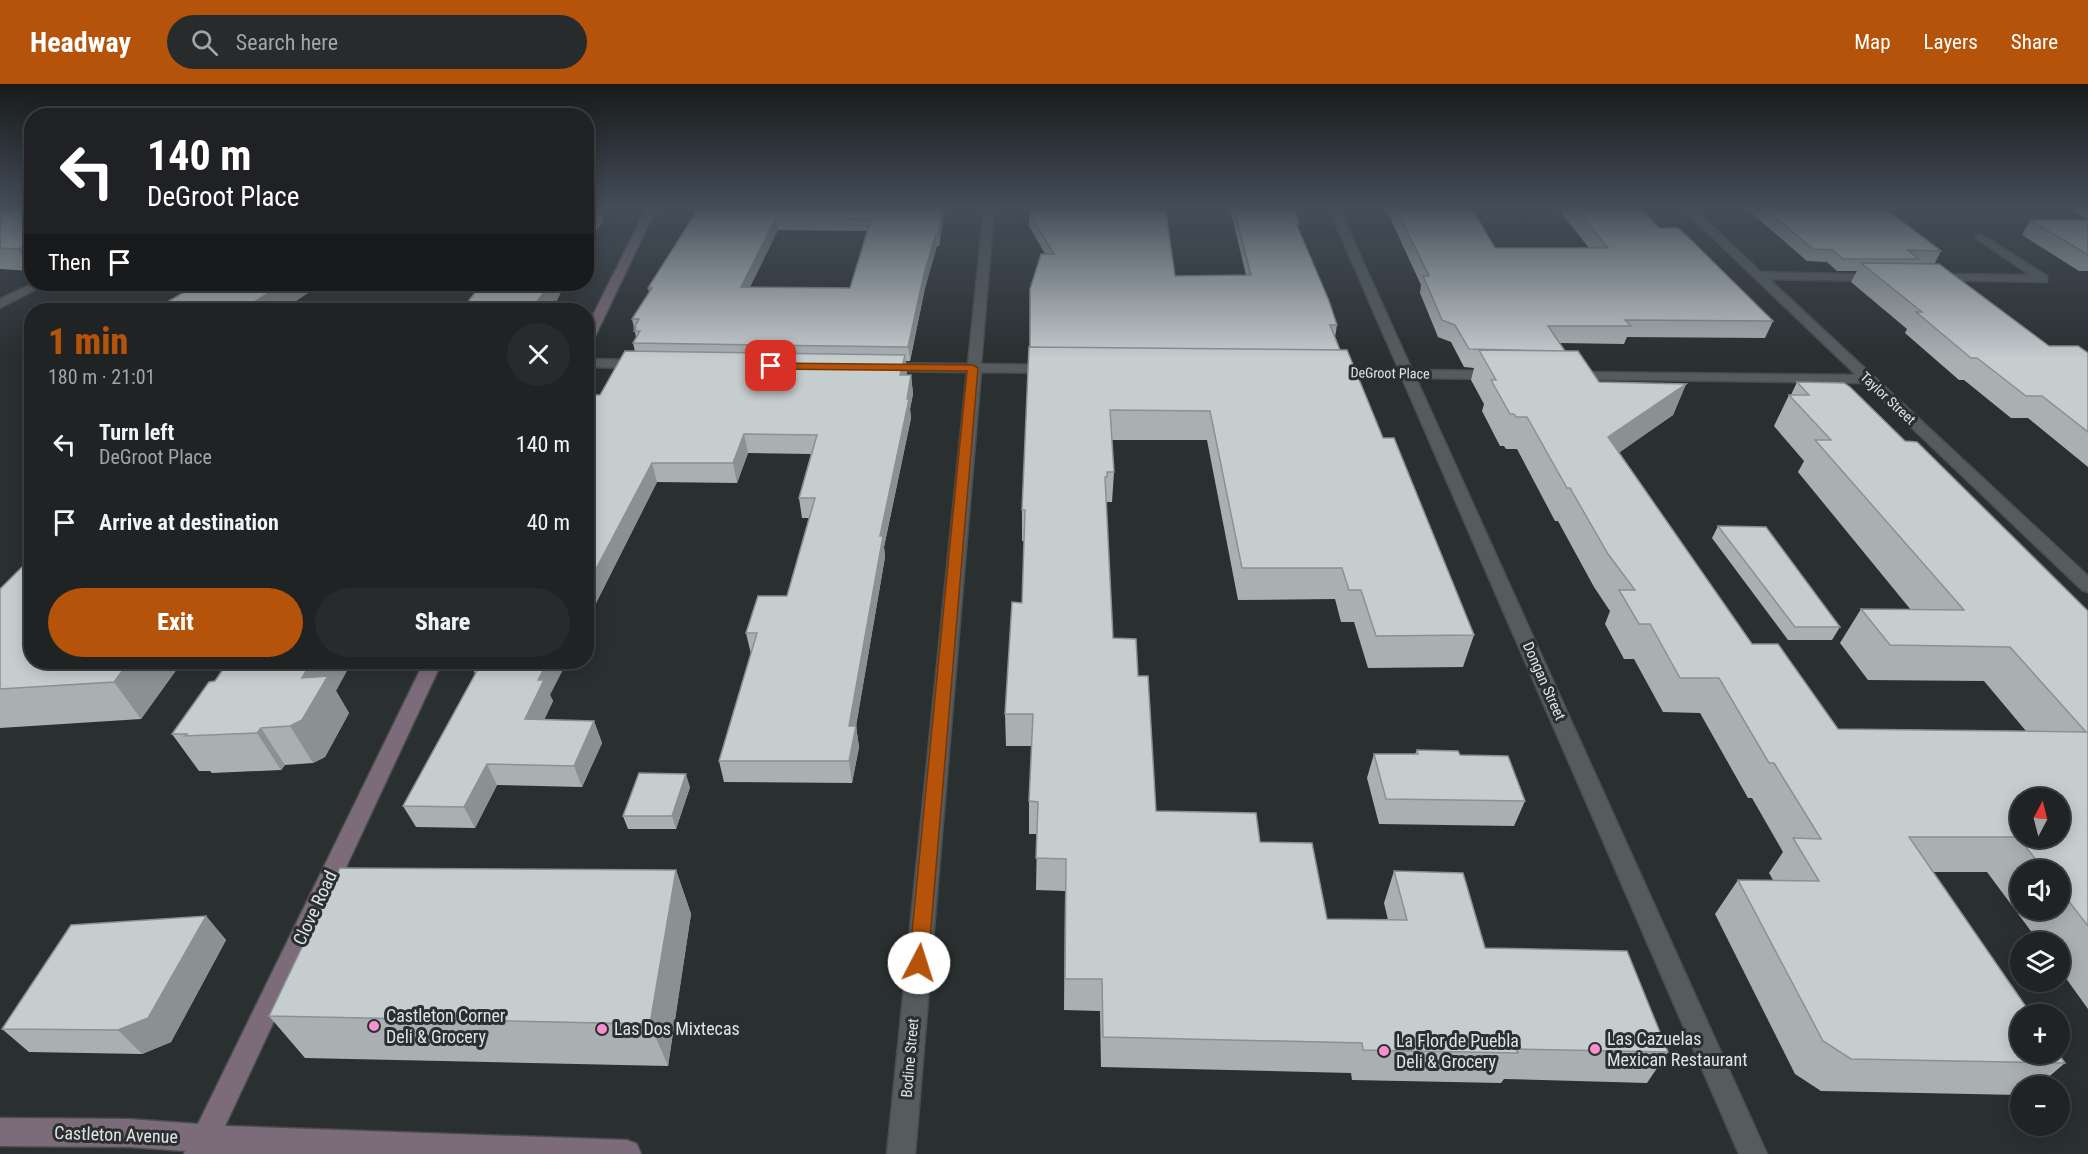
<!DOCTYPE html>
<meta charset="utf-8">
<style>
:root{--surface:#202324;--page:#282b2c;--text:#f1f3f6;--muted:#a2a4a6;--line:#3d4041;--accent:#b45309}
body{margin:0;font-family:"Roboto Condensed",sans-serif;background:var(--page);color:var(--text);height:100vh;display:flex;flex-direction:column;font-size:22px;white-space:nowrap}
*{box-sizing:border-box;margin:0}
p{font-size:20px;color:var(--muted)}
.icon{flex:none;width:33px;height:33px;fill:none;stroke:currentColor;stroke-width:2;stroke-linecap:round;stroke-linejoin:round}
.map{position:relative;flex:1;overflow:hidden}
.side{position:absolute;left:24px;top:219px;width:570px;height:366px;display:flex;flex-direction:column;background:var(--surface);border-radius:24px;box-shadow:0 3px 15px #0003,0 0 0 2px var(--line)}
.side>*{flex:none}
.hud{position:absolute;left:24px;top:24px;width:570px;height:183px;border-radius:24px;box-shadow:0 3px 15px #0003,0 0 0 2px var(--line);background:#202124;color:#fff;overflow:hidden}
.needle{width:39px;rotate:7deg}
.buttons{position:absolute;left:2010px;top:704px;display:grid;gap:12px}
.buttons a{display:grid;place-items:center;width:60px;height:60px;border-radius:50%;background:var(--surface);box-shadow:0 3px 15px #0003,0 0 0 2px var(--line);font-size:30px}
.pin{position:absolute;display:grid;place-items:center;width:51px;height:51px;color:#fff;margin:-26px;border-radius:12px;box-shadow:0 3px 9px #0006}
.me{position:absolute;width:66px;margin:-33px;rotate:5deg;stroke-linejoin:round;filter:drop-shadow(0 0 4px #0008)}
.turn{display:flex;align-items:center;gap:21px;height:126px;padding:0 24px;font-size:27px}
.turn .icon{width:78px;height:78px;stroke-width:2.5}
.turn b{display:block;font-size:42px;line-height:51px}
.then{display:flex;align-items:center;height:57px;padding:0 24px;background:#0003;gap:12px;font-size:22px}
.round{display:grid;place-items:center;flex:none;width:63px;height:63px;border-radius:32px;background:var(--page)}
.overview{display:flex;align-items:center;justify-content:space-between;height:102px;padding:0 24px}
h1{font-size:36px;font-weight:800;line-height:45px;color:var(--accent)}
.primary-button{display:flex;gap:12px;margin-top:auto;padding:12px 24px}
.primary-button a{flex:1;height:69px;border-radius:36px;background:var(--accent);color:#fff;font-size:24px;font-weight:800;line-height:69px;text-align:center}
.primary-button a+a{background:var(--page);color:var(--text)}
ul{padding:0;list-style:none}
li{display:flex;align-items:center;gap:18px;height:78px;padding:0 24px}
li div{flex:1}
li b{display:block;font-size:22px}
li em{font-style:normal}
header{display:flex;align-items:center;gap:36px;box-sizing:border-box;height:84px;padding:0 30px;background:var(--accent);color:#fff}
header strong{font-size:28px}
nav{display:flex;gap:33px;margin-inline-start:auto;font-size:21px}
.search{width:420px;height:54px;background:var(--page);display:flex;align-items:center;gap:15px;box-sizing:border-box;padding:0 21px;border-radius:33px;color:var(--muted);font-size:22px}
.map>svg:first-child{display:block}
</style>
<header>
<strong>Headway</strong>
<div class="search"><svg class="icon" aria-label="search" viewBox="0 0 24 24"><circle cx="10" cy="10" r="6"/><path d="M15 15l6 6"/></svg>Search here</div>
<nav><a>Map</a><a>Layers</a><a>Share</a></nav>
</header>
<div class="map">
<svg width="2088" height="1070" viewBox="0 0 2088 1070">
<rect width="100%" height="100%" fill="#2a2f30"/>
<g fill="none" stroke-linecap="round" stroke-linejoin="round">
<!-- street casing -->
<g stroke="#484c4e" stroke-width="3">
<path id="street" d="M984,125H994L981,280L1051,281L1058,285L1051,289L981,288L915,1070H887L967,288L884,287L877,283L884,279L968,280Z
M1329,125H1339L1412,286L1495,287L1502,291L1495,295L1416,294L1767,1070H1739L1402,294L1334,293L1327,289L1334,285L1399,286Z
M1683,125H1694L1761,188L1883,191L1885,193L1879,197L1769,195L2088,492V508L2082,506L1865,299L1566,295L1564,292L1566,289L1571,288L1856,291Z
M1981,150L2047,192V198L1930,196V192L1934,190L2030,191L1977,155L1975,153Z
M32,200H46L0,224V215Z
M586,275L640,276L647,280L640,284L586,283Z"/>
</g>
<!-- secondary casing -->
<g stroke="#484c4e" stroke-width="3">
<path id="secondary" d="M646,125H656L592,259L586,263V245Z
M424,578H442L225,1042L627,1056L637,1060L641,1070H184L185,1067L129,1063L0,1062V1034L129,1035L198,1040Z"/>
</g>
<!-- street -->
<use href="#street" fill="#565c5e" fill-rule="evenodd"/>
<!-- secondary -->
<use href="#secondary" fill="#7c6b78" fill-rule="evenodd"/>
</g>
<!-- wall -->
<path fill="#aab0b2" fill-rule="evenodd" d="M0,125H32V187L0,185Z
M698,125H945L939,162H937L925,204L910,277H906V291H911L913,310L910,325L911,334L884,463L885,473L856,642L859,663L852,699L724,698L719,677L751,570L746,549L787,512L809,434H802L799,414L811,370L748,369L737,399L657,398L586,539V326L600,311L635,268L633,259L636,253L632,235L649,208L648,204ZM778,146L868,147L850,204L750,203Z
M1029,125L1099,127L1175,192L1246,191L1230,125H1294L1299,139L1298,145L1337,241L1335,253L1340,266L1383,354L1474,551L1463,583L1368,584L1354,538H1341L1335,515L1238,516L1207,356H1112L1114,388L1112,418H1106L1113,554L1138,592L1156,727L1260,758L1327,835L1388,836L1384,819L1394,787L1485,864L1668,968L1647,999L1504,995L1501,999L1352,996L1351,989L1101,983L1100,927L1064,926L1065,807L1036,806L1037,750H1029V717L1032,662H1006L1005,630L1022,519L1024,457H1022V426L1045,170L1029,142Z
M1386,125H1472L1495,164H1589L1558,125H1641L1659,144L1773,237L1765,254L1627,253L1624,260L1560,259L1565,267L1599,298L1686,300L1673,331L1619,368L1752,560L1838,645L2026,647L1984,597L1868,596L1840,559L1861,525L1911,526L1798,388L1804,377L1774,342L1789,311H1791L1797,298L1905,357L2088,527V925L2060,886V858H2039L1987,788H1933L2065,979L2038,1002H2020V1011L1821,1007L1795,990L1715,830L1738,796H1773L1769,789L1783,768L1752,714H1748L1700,629L1663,628L1634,575H1624L1605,540L1610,527L1594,503L1558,437H1555L1517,365H1506L1504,362H1500L1482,327L1484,320L1471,296L1474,284L1464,283L1451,258L1438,253L1420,209L1421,201ZM2020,786H2060V825H2020Z
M1747,125H1886L1941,167L1935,179H1917L2049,262L2088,269V383L2028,334H2011L1964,296H1959L1905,249L1907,245L1851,198L1857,187H1837L1827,178L1807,177Z
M2071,125H2088V135Z
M2030,136H2088V187H2079L2022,151Z
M308,209L282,226H171L167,218Z
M1718,442L1840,543L1832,556H1788L1712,454Z
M0,505L32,578H182L141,635L0,644Z
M478,578L550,611L553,617L544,636L594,637L602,659L582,703L497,701L475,744L416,743L403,722L475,590L473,585Z
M215,597L336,607L349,629L325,673L313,679L285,681L281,686L212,689L210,687H199L172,650Z
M1417,666L1460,671L1525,717L1514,742L1379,740L1367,694L1374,670H1415Z
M690,703L676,745H628L623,732Z
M676,786L691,830L668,982L305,974L269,932Z
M206,832L226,856L171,958L142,970L29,968L2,945Z"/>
<!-- shaded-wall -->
<path fill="#8b9091" d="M594,125H604L602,129L604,136L586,162V138Z
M943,125H945L939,162L938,150Z
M776,134L778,146L743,217L741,203Z
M936,150L937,162L925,204L910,277L908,263L924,190Z
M32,159V186L18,165Z
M283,200H303L308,209L282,226H244L243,225Z
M551,200H565L555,221L551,226H530Z
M905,271L907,289L902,310L900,291Z
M911,291L913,310L910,325L911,334L884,463L885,473L856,642L859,663L852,699L849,677V642L880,452Z
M1686,300L1673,331L1596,385L1608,353Z
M744,350L748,369L737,399L733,379Z
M652,379L657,398L586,539V504Z
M129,578H182L141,635L114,598Z
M311,578H352L336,607L349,629L325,673L313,679L290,642L302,594Z
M548,578H567L550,611L553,617L534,656L525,635L538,596Z
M594,637L602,659L582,703L574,682Z
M261,644L285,681L281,686L257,649Z
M487,680L497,701L475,744L464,723Z
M686,690L690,703L676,745L672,732Z
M676,786L691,830L668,982L650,940Z
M206,832L226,856L171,958L142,970L118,946Z"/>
<!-- building -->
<path fill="#c6cdcf" stroke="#8b9091" stroke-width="1.5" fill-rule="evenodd" d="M0,125H32V159L18,165L0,164Z
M586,125H595L586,138Z
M698,125H943L938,150H936L924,190L908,263L633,259L640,247H634L636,244H634L639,235H632L652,204H648ZM776,134L871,135L850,204L741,203Z
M1029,125H1099V127L1166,128L1175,192L1251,191L1234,125H1294L1299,139H1296L1329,217L1337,241H1330L1340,266L1030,263V205L1041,170H1054L1029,129Z
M1396,125H1472L1495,164H1608L1576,125H1641L1659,144H1678L1686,151L1773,237L1625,236L1631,242H1548L1565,267L1469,265L1455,241L1442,236L1423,192H1429Z
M1765,125H1886L1941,167L1908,166L1919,175H1843L1833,166L1813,165Z
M2030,136H2088V171Z
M1861,179L1939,180L2049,262H2078L2088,269V348L2042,312H2026L1977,274H1971L1916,228H1922Z
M198,200H283L243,225L167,218Z
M481,200H551L530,226H462Z
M1029,263L1347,266L1383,354H1394L1474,551L1376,552L1361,506H1349L1342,484H1242L1210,327L1110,326L1114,388H1107V393H1105L1113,554L1136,555L1138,592H1148L1156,727L1256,729L1260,758L1312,759L1327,835L1407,836L1394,787L1463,789L1485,864L1627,867L1668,968L1516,965L1518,969L1363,966L1362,959L1103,953L1102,895H1065L1066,775L1036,774L1038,718L1029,717L1033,630H1005L1012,518L1022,519L1025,426H1022Z
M1479,266L1578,267L1599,298L1686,300L1608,353L1752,560H1778L1838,645L2086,648L2010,563L1890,561L1861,525L1964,526L1815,356H1831L1789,311H1809L1797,298L1844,299L1850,303L1905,357L1917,358L2088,527V842L2060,806V786H2044L2018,753H1909L2031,930H2020V969H2058L2065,979L1851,975L1823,957L1738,796L1819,797L1793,754L1821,755L1774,679H1769L1719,594H1680L1650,540H1639L1619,506H1635L1608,470L1570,404H1567L1527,333H1516L1514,330H1510L1491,296H1496ZM2020,714H2060V753H2020Z
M625,267L905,271L900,291H911L907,315H909L880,452H883L849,642H856L849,677H719L757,549H746L758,512H787L815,414H799L817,351L744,350L733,379H652L586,504V326L594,311H600Z
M1718,442L1766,443L1840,543H1795Z
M32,473V578H129L114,598L0,605V505Z
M228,578H311L302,594L328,592L302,636L290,642L261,644L257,649L185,652L187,650H172L209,598L215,597Z
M478,578H548L538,596H544L525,635L594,637L574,682L487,680L464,723L403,722L478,585H473Z
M1417,666L1458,667L1460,671L1508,672L1525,717L1386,715L1374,670H1418Z
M639,689L686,690L672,732H623Z
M340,784L676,786L650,940L269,932Z
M206,832L148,934L118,946L2,945L71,841Z"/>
<!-- sky -->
<linearGradient id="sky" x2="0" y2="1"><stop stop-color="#171a1a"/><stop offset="0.45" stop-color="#444d59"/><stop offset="1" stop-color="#444d59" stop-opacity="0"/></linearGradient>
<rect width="2088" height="275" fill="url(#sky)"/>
<!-- route -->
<path fill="#b45309" stroke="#753606" stroke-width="1.5" d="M768,279L973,281L978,284L928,879L925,885L919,887L912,885L909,879L967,287L771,285L766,282Z"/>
<!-- markers -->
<g fill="#f790ce" stroke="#2a2f30" stroke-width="2">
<circle cx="374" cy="942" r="6"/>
<circle cx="602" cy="945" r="6"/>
<circle cx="1595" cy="965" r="6"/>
<circle cx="1384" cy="967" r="6"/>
</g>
<g text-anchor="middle" stroke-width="6" stroke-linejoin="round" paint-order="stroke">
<!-- far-street labels -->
<g font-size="14" fill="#e1e4e6" stroke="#2a2f30">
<text transform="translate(1390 289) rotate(1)" y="5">DeGroot Place</text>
<text transform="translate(1888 314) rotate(43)" y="5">Taylor Street</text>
</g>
<!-- street labels -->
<g font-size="15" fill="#e1e4e6" stroke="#2a2f30">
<text transform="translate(1544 597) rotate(66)" y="5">Dongan Street</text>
<text transform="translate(910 974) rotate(-85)" y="5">Bodine Street</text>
</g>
<!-- near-street labels -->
<g font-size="18" fill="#e1e4e6" stroke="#2a2f30">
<text transform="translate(315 824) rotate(-65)" y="6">Clove Road</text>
<text transform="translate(116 1051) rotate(2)" y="6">Castleton Avenue</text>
</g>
<!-- near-poi labels -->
<g font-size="18" fill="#e1e4e6" stroke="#2a2f30" text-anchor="start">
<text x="386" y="938">Castleton Corner<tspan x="386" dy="21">Deli &amp; Grocery</tspan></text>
<text x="614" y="951">Las Dos Mixtecas</text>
<text x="1607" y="961">Las Cazuelas<tspan x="1607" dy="21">Mexican Restaurant</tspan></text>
<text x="1396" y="963">La Flor de Puebla<tspan x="1396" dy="21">Deli &amp; Grocery</tspan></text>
</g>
</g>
</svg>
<div class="buttons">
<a><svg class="needle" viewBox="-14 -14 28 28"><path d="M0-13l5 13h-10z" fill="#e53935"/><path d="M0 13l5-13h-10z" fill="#a2a4a6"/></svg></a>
<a><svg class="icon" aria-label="sound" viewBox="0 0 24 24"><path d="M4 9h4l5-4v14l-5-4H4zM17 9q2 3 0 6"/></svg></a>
<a><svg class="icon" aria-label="layers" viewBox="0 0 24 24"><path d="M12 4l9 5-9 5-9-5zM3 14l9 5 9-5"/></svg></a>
<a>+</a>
<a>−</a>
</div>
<div class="pin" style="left:771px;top:282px;background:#d93025"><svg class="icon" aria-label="arrive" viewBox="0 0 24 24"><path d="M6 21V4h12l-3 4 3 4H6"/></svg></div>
<svg class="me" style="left:919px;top:879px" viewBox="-20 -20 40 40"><circle r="19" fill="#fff"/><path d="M0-13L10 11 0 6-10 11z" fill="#b45309"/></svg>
<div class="hud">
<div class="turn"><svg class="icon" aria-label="left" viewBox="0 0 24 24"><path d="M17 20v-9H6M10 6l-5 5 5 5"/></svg><div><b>140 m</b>DeGroot Place</div></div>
<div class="then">Then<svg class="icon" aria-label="arrive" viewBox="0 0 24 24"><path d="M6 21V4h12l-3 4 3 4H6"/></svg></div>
</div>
<section class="side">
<div class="overview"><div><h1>1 min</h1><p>180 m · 21:01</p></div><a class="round"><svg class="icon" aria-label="close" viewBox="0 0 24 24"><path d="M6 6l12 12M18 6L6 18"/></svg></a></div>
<ul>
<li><svg class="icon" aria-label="left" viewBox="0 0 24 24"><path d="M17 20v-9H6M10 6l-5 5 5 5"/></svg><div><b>Turn left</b><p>DeGroot Place</p></div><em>140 m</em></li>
<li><svg class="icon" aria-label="arrive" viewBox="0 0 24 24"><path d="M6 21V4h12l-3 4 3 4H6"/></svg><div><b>Arrive at destination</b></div><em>40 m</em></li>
</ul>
<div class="primary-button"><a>Exit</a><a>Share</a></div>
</section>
</div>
